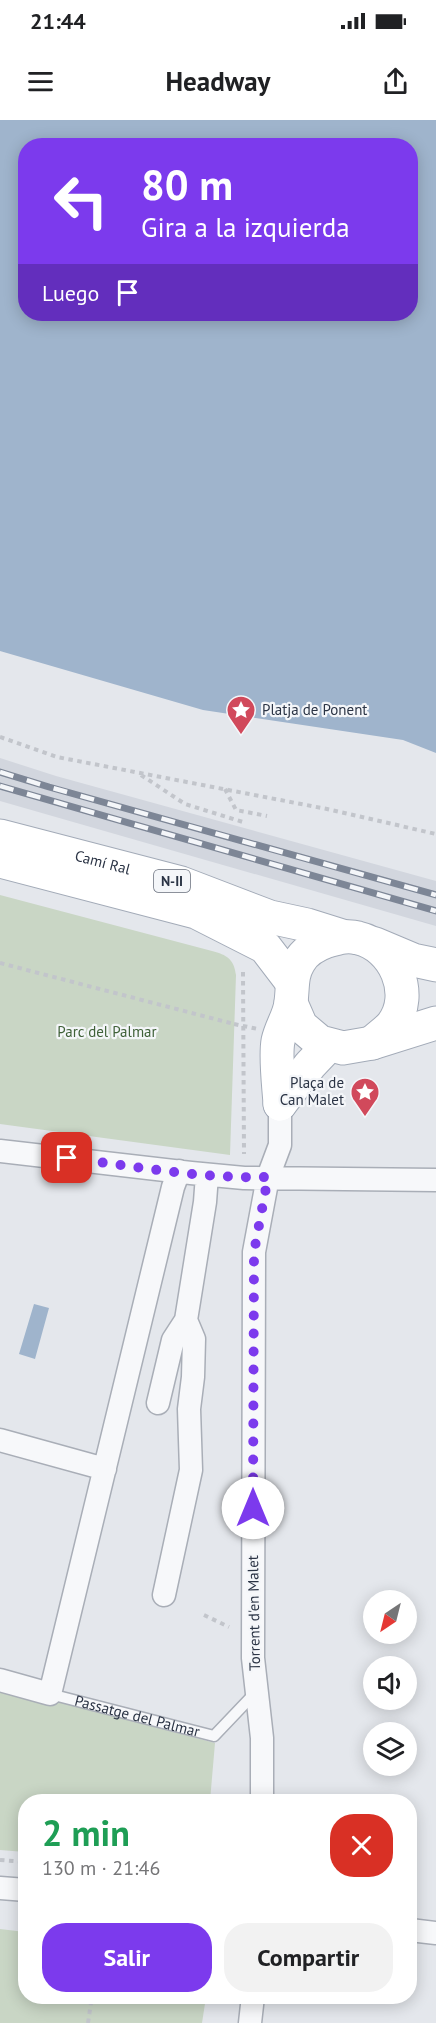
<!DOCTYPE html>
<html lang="es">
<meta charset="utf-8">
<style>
:root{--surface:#fff;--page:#f2f2f2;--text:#202124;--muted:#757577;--accent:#7c3aed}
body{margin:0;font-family:"PT Sans",sans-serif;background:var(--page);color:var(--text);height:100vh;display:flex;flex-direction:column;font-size:22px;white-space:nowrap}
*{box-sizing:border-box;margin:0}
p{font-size:20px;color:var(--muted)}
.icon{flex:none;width:33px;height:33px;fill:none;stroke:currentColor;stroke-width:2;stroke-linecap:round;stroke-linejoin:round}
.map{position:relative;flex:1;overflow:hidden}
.details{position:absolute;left:18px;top:1674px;width:399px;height:210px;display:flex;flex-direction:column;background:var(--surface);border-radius:24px;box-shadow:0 3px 15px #0003}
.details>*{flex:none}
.banner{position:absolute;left:18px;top:18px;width:400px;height:183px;border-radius:24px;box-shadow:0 3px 15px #0003;background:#7c3aed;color:#fff;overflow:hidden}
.needle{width:39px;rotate:215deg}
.tools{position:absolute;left:363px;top:1470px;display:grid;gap:12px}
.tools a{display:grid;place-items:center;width:54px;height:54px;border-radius:50%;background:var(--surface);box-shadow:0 3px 15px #0003;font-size:30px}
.pin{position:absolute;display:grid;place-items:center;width:51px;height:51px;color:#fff;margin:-26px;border-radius:12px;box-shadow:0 3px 9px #0006}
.me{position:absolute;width:66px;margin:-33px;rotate:0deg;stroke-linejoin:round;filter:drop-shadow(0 0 4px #0008)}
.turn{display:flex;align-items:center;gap:21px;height:126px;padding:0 24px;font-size:27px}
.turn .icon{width:78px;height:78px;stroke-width:2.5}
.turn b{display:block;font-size:42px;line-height:51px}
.then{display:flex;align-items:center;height:57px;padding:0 24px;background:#0003;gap:12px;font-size:22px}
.round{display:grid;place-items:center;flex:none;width:63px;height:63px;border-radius:24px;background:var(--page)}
.head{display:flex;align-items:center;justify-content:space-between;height:102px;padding:0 24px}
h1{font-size:36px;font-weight:700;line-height:45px;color:#1e9e55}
.button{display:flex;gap:12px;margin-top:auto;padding:12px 24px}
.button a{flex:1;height:69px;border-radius:24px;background:var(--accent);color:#fff;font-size:24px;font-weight:700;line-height:69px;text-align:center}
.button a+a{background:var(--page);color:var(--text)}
.status{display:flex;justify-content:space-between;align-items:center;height:42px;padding:0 30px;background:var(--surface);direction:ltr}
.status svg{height:16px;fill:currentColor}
header{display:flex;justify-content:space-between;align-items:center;height:78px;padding:0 24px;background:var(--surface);font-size:27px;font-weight:700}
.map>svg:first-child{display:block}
</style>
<div class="status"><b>21:44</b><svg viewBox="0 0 49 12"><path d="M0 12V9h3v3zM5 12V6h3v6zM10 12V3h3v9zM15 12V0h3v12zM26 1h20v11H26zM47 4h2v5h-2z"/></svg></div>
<header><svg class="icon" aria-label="menu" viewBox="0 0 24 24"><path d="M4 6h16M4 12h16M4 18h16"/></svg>Headway<svg class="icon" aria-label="share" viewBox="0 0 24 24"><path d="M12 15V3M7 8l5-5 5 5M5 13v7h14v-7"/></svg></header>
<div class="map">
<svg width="436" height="1903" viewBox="0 0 436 1903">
<rect width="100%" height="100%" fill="#e4e7ec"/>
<!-- built -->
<path fill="#d2d6de" d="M0,638L56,656L436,761V806L0,681Z"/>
<!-- green -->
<path fill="#c9d6c5" d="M0,775L212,831C227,835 234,839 236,855L230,1035L0,1004Z
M0,1566L215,1623L210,1681L26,1682L25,1732L0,1730Z
M0,1809L25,1812L26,1876L206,1877L202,1903H0Z"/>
<!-- water -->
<path fill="#9fb4cc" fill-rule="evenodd" d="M0,0H436V633L403,620L203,590L0,531ZM26,26H411V194H26Z
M34,1184L49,1188L35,1239L19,1234Z"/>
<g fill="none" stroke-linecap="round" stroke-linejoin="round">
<!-- lane casing -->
<g stroke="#a9aeb7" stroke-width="13">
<g id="lane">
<path id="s1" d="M50,1574L214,1616L255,1573"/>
</g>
</g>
<!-- street casing -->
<g stroke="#a9aeb7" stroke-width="25">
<path id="street" d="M0,1031L191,1053L244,1058L436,1060
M158,1283L173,1220L186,1200L205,1082L207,1055
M0,1320L105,1349
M164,1475L191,1350L189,1289L193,1257L194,1219L186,1200
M0,1560L50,1574L173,1067L179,1051
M262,1682V1618L253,1538L254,1132L268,1057L280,1025V984
M0,1768L26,1770
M410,1810L436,1813
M250,1903L253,1876"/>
</g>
<!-- primary casing -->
<g stroke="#a3abb8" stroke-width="35">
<g id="primary">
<path id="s2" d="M0,716L181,763L270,797L307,805L342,816"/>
<path d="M0,741L196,792L265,827L291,861"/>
<path d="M375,824L413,840L436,845"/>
<path d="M291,883L301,906L320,922L343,928L372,923L436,903"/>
<path d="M280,984C279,967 275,937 278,921C281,907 290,895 291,882C293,867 291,855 299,842C305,831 316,825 327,821C338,818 347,815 358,818C394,826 416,874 392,905C387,911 378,917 372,923"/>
<path d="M280,984L310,945L329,925"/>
</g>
</g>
<!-- path -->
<path stroke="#c2c5cb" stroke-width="4" stroke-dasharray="4.5 4.5" stroke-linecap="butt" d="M0,617L57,637L327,689L436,714
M141,655L185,684L246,703
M225,669L236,690L267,696
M0,843L234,904
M243,852L244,1034
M204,1495L229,1507
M0,1740L26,1742
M88,1903L92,1876"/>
<!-- lane -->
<use href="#lane" stroke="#f7f8fa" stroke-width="10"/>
<!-- street -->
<use href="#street" stroke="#f7f8fa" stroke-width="22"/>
<!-- primary -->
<use href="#primary" stroke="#fff" stroke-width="33"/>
<!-- rail casing -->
<g stroke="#7d8696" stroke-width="7">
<path id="rail" d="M0,652L49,667L436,775
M0,666L436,791"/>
</g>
<!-- rail -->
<use href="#rail" stroke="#f4f6f9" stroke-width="4.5" stroke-dasharray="14" stroke-linecap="butt"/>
<!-- path-bridge -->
<path stroke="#c2c5cb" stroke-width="4" stroke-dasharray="4.5 4.5" stroke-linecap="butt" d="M234,904L258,909"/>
</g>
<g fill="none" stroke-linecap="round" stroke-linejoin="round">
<!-- route -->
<path stroke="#7c3aed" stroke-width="10" stroke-dasharray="0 18" d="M67,1038C134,1046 201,1059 268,1057L254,1132L253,1388"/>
</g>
<!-- icons -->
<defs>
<g id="sight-pin" transform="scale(1.5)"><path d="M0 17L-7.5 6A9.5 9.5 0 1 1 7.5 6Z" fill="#d1495b" stroke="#f4f6f9"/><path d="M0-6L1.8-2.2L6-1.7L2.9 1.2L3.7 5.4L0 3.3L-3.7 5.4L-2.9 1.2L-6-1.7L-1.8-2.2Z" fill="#fff"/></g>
</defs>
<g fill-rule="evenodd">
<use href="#sight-pin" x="241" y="590"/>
<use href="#sight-pin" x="365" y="972"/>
</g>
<g text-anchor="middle" stroke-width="4.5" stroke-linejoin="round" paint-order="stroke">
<!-- shield labels -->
<rect fill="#f4f6f9" stroke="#676e7b" stroke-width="1.5" x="154" y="750" width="36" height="22" rx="4.5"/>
<g font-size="14" font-weight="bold" fill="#2b3445">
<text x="172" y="766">N-II</text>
</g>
<!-- poi labels -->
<g font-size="15" fill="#2b3445" stroke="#f4f6f9" text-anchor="start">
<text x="262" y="595">Platja de Ponent</text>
<text x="344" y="968" text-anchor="end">Plaça de<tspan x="344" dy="17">Can Malet</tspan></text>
</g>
<!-- street labels -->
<g font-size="15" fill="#2b3445" stroke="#f4f6f9">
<text dy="5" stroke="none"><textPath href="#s2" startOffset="106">Camí Ral</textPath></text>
<text transform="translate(254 1493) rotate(-91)" y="5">Torrent d'en Malet</text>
<text dy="5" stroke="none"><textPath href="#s1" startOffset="90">Passatge del Palmar</textPath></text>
</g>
<!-- park labels -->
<g font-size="15" fill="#3f6138" stroke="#f4f6f9">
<text x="107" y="917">Parc del Palmar</text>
</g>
</g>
</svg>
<div class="tools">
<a><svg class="needle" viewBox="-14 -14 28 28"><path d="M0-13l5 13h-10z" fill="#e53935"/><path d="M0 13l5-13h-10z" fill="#757577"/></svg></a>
<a><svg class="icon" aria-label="sound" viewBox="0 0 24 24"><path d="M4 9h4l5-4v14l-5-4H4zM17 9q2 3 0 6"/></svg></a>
<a><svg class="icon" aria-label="layers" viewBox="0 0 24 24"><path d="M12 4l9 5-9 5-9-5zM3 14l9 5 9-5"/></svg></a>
</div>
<div class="pin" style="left:67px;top:1038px;background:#d93025"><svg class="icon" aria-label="arrive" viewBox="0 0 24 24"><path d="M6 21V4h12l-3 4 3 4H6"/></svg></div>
<svg class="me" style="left:253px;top:1388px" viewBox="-20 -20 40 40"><circle r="19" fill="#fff"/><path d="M0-13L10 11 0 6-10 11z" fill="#7c3aed"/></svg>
<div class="banner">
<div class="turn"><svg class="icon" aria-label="left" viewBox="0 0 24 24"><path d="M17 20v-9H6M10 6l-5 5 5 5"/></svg><div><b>80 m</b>Gira a la izquierda</div></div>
<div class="then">Luego<svg class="icon" aria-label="arrive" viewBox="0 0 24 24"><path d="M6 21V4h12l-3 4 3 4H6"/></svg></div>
</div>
<section class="details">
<div class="head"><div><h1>2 min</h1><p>130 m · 21:46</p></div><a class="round" style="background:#d93025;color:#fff"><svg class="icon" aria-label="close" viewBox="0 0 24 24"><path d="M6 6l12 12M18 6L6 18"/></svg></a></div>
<div class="button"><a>Salir</a><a>Compartir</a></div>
</section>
</div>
